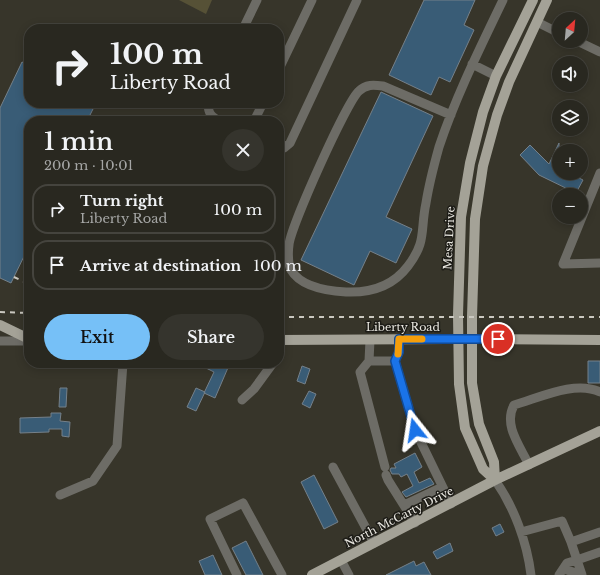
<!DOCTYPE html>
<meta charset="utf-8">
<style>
:root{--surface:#292820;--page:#35342d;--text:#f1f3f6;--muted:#a5a6a5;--line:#45443e;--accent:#76c0f7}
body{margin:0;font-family:"Libre Baskerville",serif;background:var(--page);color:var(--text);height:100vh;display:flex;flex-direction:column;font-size:15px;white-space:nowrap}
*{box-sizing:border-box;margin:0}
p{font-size:13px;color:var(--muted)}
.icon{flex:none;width:22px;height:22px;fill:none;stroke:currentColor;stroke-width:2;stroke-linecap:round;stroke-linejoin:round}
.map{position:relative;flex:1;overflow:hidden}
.sheet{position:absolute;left:24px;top:116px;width:260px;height:252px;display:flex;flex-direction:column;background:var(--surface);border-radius:16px;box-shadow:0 2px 10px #0003,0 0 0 1px var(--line)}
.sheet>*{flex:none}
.top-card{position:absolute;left:24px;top:24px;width:260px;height:84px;border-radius:16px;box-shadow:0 2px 10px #0003,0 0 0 1px var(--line);background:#292820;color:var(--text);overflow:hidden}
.needle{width:26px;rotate:26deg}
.fabs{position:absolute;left:552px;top:12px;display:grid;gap:8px}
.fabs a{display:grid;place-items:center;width:36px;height:36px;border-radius:50%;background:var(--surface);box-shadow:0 2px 10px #0003,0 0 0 1px var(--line);font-size:20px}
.pin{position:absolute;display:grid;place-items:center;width:34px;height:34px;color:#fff;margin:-17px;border:2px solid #fff;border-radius:50%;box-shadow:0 1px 4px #0007}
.me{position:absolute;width:44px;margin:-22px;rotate:345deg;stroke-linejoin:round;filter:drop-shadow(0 0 3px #0008)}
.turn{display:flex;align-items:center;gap:14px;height:84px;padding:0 20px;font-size:18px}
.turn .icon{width:52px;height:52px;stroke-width:2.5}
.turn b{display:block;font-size:28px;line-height:34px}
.round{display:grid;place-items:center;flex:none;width:42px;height:42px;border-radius:21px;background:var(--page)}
.head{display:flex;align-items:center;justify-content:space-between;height:68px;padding:0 20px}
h1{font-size:24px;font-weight:600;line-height:30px}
.button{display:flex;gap:8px;margin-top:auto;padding:8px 20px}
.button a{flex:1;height:46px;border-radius:24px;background:var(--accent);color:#111;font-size:16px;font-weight:600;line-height:46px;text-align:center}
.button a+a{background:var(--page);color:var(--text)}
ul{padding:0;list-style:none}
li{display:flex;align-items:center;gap:12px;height:50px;margin:0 8px 6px;padding:0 12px;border:2px solid var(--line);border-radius:16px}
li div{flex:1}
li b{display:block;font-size:15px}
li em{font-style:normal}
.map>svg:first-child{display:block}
</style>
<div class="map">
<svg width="600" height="575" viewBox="0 0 600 575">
<rect width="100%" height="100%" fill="#37352a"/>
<!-- green -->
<path fill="#565136" d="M179,0H212L206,14Z"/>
<!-- building -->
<path fill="#395c76" stroke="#758089" d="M424,0H475L464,25L474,30L450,82L439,77L431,95L389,75Z
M22,62L29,65V103H96L87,121H29V246L11,283L0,278V108Z
M381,92L433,116L386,217L412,229L396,263L370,251L354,285L301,260Z
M559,143V173H569L583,180L576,193L539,175L520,155L530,145L549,164Z
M588,361H600V383H588Z
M208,363H230L215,398L204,393L214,372L206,368Z
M302,366L310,369L305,384L297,381Z
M60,388H67L66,407H59Z
M196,388L205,392L196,411L187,407Z
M309,391L316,394L310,408L302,404Z
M51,413H61L60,421L70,422L69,437L62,436V429H49V432L20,433V418L51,417Z
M415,453L422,467L414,472L419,483L430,478L434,484L406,497L402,492L413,486L407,474L401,477L399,474H392L390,470L391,468H396L394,464Z
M314,475L338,522L324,529L301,482Z
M500,524L504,532L496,536L492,528Z
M246,541L263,575H246L232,548Z
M450,543L453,551L437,559L433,552Z
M213,555L222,575H205L199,561Z
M414,561L416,566L424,562L431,575H386Z"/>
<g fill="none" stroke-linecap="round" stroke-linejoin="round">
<!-- minor -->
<path stroke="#6d6c66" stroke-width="9" d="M537,22L559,33
M243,29L257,0
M577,41L600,52
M472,64L496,76
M279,69L312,0
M208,103C208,113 211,117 220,121
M451,115L383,86C374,85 366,84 359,91C347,101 290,228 289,245C288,251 288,265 291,270C301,287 328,291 346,292C370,293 393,286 408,266C427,241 420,231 426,203C429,184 434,165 439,147C456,96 480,48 503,0
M254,121L263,103
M279,148H284L290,143L357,0
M600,173L563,264L600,263
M370,340L369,361L360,372L385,467
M0,341H29
M279,352V340
M369,361H395L399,352V339
M395,361L415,430L451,504
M242,400L254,389L273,363
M529,465C520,446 503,425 514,405C539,398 575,380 600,392
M333,467L374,543
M386,475L388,480L415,523
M495,480C514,507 527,542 531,575
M60,495L93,481L117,446L123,363
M404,505L442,487
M521,532L562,521L571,542
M600,532L571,542L577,560L600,552
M341,560L349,575
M237,575L210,519L243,503L282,575
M559,575L567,563L577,560L582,575L564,569"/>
<!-- major -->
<path stroke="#a4a297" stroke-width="10" d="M0,325L29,339
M483,339L600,340
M279,340L446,339
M495,480L483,469L465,428L459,384L458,315L461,217L470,163L483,112L496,76L533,0
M495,480L494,462L479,424L472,383V317L475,219L483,166L497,115L509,82L547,0
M312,575L495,480L600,431"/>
<!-- rail -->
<path stroke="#cac8c0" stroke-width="2" stroke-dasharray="5 5" stroke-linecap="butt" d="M14,277L29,284
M0,312L29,313
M279,317H600"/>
<!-- major-bridge -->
<path stroke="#a4a297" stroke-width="10" d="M446,339H483"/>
</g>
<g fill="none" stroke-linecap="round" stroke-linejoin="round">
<!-- route casing -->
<g stroke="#114b97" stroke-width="10">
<path id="route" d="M415,430L395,361L399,352V339H498"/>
</g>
<!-- route -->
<use href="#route" stroke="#1a73e8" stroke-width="7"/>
<!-- slow -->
<path stroke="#f59e0b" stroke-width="7" d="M398,354L399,339H422"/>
</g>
<g text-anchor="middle" stroke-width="3" stroke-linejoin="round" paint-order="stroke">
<!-- street labels -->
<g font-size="11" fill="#e9e7e0" stroke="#1d1c17">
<text transform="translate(449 238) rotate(-87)" y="4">Mesa Drive</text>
<text x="403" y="331">Liberty Road</text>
<text transform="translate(399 517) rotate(-27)" y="4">North McCarty Drive</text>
</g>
</g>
</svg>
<div class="fabs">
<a><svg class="needle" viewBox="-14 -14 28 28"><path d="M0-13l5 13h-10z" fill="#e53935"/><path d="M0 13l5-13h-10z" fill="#a5a6a5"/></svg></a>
<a><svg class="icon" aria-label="sound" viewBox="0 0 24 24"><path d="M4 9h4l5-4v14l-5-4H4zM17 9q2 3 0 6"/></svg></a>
<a><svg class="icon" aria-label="layers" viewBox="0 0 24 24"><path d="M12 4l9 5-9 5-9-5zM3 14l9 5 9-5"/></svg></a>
<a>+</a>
<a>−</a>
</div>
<div class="pin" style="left:498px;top:339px;background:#d93025"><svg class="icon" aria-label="arrive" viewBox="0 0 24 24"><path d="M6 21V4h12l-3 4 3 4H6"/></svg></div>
<svg class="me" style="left:415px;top:430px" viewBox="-20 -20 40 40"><path d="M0-17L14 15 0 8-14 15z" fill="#1a73e8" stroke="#fff" stroke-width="4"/></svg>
<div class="top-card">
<div class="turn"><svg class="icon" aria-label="right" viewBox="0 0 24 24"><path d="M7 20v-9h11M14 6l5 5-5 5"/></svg><div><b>100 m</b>Liberty Road</div></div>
</div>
<section class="sheet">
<div class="head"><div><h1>1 min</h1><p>200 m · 10:01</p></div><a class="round"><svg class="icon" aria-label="close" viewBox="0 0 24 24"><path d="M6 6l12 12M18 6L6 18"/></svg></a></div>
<ul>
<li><svg class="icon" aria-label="right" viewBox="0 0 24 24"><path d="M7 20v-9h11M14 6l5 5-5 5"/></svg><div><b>Turn right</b><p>Liberty Road</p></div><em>100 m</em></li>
<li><svg class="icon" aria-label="arrive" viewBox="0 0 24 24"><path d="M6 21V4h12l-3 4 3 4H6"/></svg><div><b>Arrive at destination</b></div><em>100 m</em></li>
</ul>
<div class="button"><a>Exit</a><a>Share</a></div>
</section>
</div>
